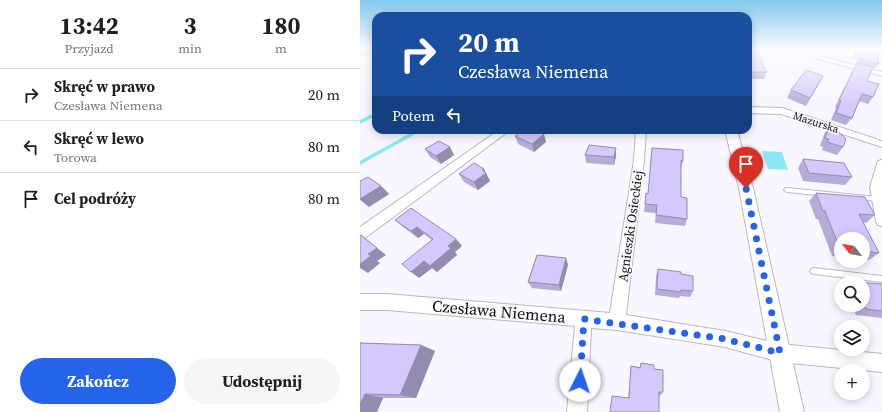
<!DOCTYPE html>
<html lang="pl">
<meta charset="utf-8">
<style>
:root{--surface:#fff;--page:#f6f6f6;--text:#202124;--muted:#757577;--line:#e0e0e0;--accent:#2563eb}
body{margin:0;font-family:"Source Serif 4",serif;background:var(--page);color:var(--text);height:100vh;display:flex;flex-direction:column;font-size:15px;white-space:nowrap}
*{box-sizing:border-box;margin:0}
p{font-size:13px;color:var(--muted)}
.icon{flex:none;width:22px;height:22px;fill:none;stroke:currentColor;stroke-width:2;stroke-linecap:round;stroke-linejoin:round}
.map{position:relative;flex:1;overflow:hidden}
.drawer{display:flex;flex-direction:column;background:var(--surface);width:360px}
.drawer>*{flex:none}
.top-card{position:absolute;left:12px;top:12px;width:380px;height:122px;border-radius:12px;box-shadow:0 2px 10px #0003;background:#1a4fa0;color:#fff;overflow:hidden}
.needle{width:26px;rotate:301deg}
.controls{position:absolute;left:474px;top:232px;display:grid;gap:8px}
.controls a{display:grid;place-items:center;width:36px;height:36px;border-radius:50%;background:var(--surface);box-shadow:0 2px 10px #0003;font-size:20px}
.pin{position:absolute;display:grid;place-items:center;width:34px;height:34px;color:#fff;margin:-41px -17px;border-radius:50% 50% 50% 0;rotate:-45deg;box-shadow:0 0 4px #0007}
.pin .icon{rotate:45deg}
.me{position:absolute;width:44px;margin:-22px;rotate:4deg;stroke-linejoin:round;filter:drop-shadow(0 0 3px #0008)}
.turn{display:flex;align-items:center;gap:14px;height:84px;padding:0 20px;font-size:18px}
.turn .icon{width:52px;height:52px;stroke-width:2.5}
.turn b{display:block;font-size:28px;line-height:34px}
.then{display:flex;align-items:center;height:38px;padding:0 20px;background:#0003;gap:8px;font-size:15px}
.eta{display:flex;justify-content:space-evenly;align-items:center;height:68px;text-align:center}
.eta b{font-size:24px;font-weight:700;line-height:28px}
.action{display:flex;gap:8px;margin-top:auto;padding:8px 20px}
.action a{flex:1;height:46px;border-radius:24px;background:var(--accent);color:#fff;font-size:16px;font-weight:700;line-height:46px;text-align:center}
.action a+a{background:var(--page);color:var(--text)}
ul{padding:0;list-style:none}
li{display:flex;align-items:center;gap:12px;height:52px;padding:0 20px;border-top:1px solid var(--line)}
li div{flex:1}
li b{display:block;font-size:15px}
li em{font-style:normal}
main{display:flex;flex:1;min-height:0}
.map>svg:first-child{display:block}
</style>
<main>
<section class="drawer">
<div class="eta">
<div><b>13:42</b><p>Przyjazd</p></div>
<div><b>3</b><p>min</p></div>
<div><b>180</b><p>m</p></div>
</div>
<ul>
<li><svg class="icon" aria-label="right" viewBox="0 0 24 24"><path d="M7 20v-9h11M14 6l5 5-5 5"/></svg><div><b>Skręć w prawo</b><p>Czesława Niemena</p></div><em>20 m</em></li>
<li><svg class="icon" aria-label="left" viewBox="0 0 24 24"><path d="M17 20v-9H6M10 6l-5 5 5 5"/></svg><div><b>Skręć w lewo</b><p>Torowa</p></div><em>80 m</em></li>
<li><svg class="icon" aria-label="arrive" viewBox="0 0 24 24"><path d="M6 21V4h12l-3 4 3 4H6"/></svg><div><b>Cel podróży</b></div><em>80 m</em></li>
</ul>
<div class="action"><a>Zakończ</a><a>Udostępnij</a></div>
</section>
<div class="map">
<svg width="522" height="412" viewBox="0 0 522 412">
<rect width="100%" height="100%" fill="#f8f6fe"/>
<!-- water -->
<path fill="#8ae7f6" d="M402,151L422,152L428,170L408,169Z"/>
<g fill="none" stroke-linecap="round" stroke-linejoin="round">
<!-- stream -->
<path stroke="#8ae7f6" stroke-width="3.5" d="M0,122L16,114
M0,163L59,130"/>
<!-- river -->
<path fill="#8ae7f6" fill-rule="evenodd" d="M0,49H16V52L0,57Z"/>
<!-- service casing -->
<g stroke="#bab8c1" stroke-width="2">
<path id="service" d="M425,188H427L517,197L520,199L517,201L427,192L424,190Z
M454,268L522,276V282L454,274L451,273L450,271L451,269Z"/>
</g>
<!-- minor casing -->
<g stroke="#bab8c1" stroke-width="2">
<path id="minor" d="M421,49H432L522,72V76Z
M516,49H522V55L520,54Z
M388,107L422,108L522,141V147L421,114L388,113Z
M139,130H150L5,238L0,239V227Z
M276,130H286L284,160L266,315L365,331L420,344L522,354V372L420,362L365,347L257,330L231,328L227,412H207L215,326L27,310H0V294H27L250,313L274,160Z
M522,160V226L518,225L516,221L510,187L517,164L518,161Z"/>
</g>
<!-- tertiary casing -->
<g stroke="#bab8c1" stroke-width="2">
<path id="tertiary" d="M365,130H377L393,188L444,412H420L379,188Z"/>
</g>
<!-- service -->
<use href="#service" fill="#fff" fill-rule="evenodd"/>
<!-- minor -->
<use href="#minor" fill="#fff" fill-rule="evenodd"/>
<!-- tertiary -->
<use href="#tertiary" fill="#fff" fill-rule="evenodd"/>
</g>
<!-- wall -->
<path fill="#b6acd9" d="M388,49L400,55L399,57L403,62L402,64L407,72L404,79H390L388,76Z
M491,49H513L519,64L515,68H513L507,81L513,97L508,104L499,101L492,118L486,125L471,120L476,108L475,107L493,70L497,64H496L498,59L492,58L495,52Z
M463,76L446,106L427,98L431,90Z
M471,124L483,147L477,155L462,150L463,147L460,146L465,132Z
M155,136L186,142L174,152L158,144Z
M256,148V156L254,165L226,163L225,155Z
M292,148L323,161L321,169V197L327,219L325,226L295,223L296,213L284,212L286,193L288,194Z
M65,149L94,155L81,164L70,157Z
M443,159L492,177L485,185L443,181L438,168Z
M124,169L130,181L118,190L104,182L99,174Z
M0,181L21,186L29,194L9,207L0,200Z
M456,193L515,215L506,223L503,222L519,253L509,260L503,259V239H481V257L472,256L458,219H456L449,201Z
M35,220L96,239L102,246L95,252L97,255L77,272L72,268L59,278L72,240L64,234L58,238L43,227Z
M206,258L208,265L201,291L172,288L168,282Z
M298,269L321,274L333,291L330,297L320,296L319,298L295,295L296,276Z
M494,282L522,284V318L496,315L492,305H503V283H492Z
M0,342L3,343L61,345L75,351L56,398H23L17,412H0Z
M281,363L294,369L303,392L300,396L268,398L271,366L280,367Z"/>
<!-- shaded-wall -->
<path fill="#948cb0" d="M184,134L186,142L174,152L172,144Z
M90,147L94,155L81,164L76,156Z
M256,148V156L254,165V157Z
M124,169L130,181L118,190L114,182L122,170Z
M21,186L29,194L9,207L0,199Z
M57,227L64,234L58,238L51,231Z
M1,235L26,255L17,261L20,263L8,273L0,268V264L8,254Z
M96,239L102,246L95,252L97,255L77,272L70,266L88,246Z
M206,258L208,265L201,291L199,285Z
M64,261L72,268L59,278L51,272Z
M61,345L75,351L56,398L40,395Z
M5,394L23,398L17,412H0V404Z"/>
<!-- building -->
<path fill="#d4c8fc" stroke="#948cb0" d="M388,49H396L400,55L397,54L403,62H401L407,72H392L388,64Z
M497,49H513V50H517L519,64L499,59L501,55L495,53Z
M497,63L513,67L507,81L519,84L513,97L502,94L492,118L476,113L481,100H479Z
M446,70L463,76L450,98L431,90Z
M471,124L486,139L483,147L467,142L469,139L465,138Z
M164,130H174L184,134L172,144L155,136Z
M79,141L90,147L76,156L65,149Z
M229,145L256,148L254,157L225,155Z
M292,148L323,150V161L321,160V197L327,198V219L296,215L297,205L285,204L286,193L288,194Z
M443,159L484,163L492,177L449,173Z
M114,163L124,169L122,170L126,173L114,182L99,174Z
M8,177L21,186L0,199V181Z
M456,193L505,197L515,215L499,214L519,253L503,251V239H481V249H480L465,211H463Z
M51,208L96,239L88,246L91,248L70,266L64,261L51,272L42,264L73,239L57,227L51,231L35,220Z
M1,235L17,248L8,254L11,256L0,264V236Z
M177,255L206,258L199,285L168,282Z
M298,269L321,272V274L333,276V291L321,290V292L297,289Z
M494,282L522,284V311L506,309L503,302V283H495Z
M0,343L61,345L40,395L5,394L0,404Z
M281,363L294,365V369L303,370V392H299V412H250L252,396L269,398L271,366L280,368Z"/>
<!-- sky -->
<linearGradient id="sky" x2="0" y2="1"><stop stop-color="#82c8ee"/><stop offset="0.46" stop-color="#fcfbff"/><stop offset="1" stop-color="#fcfbff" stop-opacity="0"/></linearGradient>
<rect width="522" height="107" fill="url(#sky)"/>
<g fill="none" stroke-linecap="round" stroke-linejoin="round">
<!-- route -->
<path stroke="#2563eb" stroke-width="7" stroke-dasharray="0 12.6" d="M220,381L224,319L365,339L420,353L386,188"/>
</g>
<g text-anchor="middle" stroke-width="3.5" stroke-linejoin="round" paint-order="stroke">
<!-- far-street labels -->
<g font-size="11" fill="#0e0e11" stroke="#f8f6fe">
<text transform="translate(456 122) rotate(18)" y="4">Mazurska</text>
</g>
<!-- street labels -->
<g font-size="13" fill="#0e0e11" stroke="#f8f6fe">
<text transform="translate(270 226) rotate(-82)" y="5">Agnieszki Osieckiej</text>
</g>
<!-- near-street labels -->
<g font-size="16" fill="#0e0e11" stroke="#f8f6fe">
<text transform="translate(139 311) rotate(5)" y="6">Czesława Niemena</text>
</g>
</g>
</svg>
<div class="controls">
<a><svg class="needle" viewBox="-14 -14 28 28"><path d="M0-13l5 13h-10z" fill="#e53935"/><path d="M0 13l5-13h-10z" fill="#757577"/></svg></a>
<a><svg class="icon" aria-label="search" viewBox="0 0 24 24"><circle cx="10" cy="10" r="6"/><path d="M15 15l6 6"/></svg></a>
<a><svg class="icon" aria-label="layers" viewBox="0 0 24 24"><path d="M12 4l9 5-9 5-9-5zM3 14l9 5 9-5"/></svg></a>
<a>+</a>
</div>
<div class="pin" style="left:386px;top:188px;background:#d93025"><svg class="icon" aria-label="arrive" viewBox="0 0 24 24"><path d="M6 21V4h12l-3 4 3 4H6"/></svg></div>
<svg class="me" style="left:220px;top:381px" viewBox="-20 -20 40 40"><circle r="19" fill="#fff"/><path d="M0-13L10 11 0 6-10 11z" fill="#2563eb"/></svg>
<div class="top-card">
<div class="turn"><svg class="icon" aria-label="right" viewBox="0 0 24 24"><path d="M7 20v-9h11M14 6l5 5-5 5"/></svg><div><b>20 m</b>Czesława Niemena</div></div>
<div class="then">Potem<svg class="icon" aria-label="left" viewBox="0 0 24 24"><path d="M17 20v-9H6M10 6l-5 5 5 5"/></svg></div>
</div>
</div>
</main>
